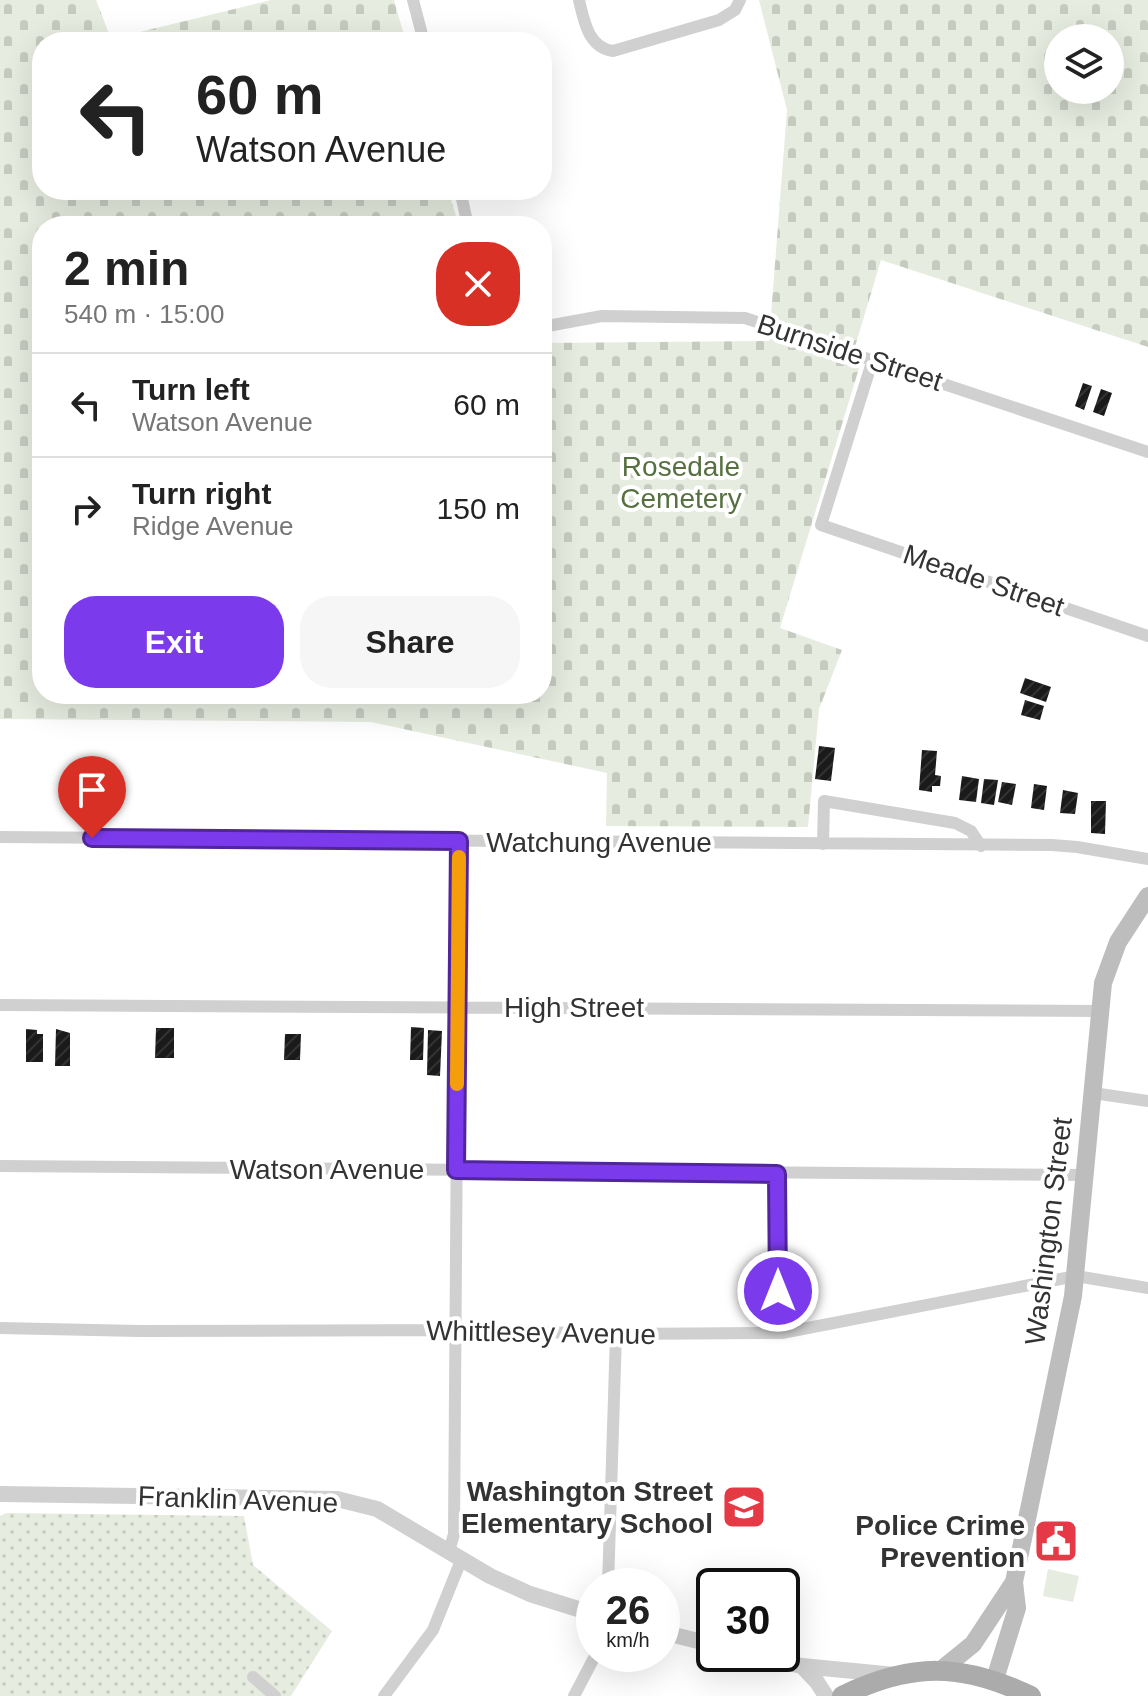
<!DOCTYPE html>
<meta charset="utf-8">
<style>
:root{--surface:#fff;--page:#f6f6f6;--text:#222;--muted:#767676;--line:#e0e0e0;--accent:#7c3aed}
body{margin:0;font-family:Helvetica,sans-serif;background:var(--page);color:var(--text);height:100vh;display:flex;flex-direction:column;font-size:30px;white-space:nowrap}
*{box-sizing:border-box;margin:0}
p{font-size:26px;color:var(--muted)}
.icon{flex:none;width:44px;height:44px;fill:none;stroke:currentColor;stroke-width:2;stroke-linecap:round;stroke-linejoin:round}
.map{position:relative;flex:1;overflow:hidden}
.sheet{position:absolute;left:32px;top:216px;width:520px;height:488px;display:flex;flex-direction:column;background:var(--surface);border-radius:32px;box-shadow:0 8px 32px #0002}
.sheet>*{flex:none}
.hud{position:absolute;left:32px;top:32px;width:520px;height:168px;border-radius:32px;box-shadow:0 8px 32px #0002;background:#fff;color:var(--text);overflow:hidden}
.controls{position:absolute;left:1044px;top:24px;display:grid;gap:16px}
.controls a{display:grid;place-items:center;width:80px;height:80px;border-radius:50%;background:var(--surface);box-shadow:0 8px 32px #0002;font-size:40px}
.speed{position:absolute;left:576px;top:1568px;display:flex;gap:16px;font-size:40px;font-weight:700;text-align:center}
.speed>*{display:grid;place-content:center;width:104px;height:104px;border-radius:50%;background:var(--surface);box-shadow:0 8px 32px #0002;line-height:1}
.speed small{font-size:20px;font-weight:400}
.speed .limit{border:4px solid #111;border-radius:12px;background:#fff;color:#111}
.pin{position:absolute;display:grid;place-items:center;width:68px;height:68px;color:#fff;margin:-82px -34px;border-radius:50% 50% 50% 0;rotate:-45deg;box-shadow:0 0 8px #0007}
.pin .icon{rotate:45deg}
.me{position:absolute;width:88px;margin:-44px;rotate:0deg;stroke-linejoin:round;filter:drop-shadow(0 0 6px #0008)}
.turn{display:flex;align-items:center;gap:28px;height:168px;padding:0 32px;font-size:36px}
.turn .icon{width:104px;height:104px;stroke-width:2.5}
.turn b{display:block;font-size:56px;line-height:68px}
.round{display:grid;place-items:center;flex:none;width:84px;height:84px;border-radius:32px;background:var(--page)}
.head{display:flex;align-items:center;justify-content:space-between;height:136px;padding:0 32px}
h1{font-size:48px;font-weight:700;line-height:60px}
.cta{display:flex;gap:16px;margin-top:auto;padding:16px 32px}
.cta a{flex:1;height:92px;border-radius:32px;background:var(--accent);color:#fff;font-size:32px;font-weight:700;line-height:92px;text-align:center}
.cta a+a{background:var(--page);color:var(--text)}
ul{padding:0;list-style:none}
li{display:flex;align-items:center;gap:24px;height:104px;padding:0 32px;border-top:2px solid var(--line)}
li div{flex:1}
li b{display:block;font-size:30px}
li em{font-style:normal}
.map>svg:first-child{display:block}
</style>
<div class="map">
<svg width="1148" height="1696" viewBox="0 0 1148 1696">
<defs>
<pattern id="cemetery-stones" width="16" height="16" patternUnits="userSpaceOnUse" patternTransform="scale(2)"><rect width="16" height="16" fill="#e6ecdf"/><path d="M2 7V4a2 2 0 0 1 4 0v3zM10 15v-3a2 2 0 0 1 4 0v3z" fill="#c6cbc0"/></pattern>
<pattern id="park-dots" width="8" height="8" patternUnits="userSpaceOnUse" patternTransform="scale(2)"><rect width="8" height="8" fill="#e6ecdf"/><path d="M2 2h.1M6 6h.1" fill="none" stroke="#c6cbc0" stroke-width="1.8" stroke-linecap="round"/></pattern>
<pattern id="building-hatch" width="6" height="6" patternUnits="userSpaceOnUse" patternTransform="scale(2)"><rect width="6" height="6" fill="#1a1a1a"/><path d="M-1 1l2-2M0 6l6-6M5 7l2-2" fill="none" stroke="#333"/></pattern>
</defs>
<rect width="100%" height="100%" fill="#fff"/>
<!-- grass -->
<path fill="#e6ecdf" d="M1048,1569L1079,1576L1073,1602L1043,1596Z"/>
<!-- cemetery -->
<path fill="url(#cemetery-stones)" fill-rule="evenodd" d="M0,0H96L111,39L271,0H394L406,42H42V190H448L459,226H42V694H542V343L769,341L787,110L759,0H1148V347L881,260L851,360L860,365L780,628L842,650L819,709L808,827L606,826L607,773L371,722L0,719ZM1058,38H1110V90H1058Z"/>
<!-- park -->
<path fill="url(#park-dots)" d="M6,1513L244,1516L253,1565L332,1631L291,1696H0V1516Z"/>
<!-- building -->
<path fill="url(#building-hatch)" d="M1083,383L1092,386L1084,410L1075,406Z
M1101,389L1112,393L1104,416L1093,412Z
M1025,678L1051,687L1046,702L1020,693Z
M1025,700L1044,706L1040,720L1021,715Z
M819,746L835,748L831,781L815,779Z
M922,750L937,751L935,775L941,776L940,786H932V792L919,790Z
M962,776L979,779L976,802L959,800Z
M984,779L998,780L994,805L981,803Z
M1002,782L1016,784L1012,805L998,802Z
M1034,784L1047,786L1044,810L1031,808Z
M1063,790L1078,793L1075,814L1060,813Z
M1091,801H1106L1105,834L1091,833Z
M411,1027L424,1028L423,1060H410Z
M156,1028H174V1058H155Z
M26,1029L37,1030V1034H43V1062H26Z
M56,1029L70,1033V1066H55Z
M428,1030L442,1031L440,1076L427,1075Z
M285,1034H301L300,1060H284Z"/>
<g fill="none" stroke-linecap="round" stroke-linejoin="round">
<!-- minor -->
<path stroke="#d0d0d0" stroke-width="12" d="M413,0L424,42
M579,0C584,21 588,47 613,51L719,20L735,10L740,0
M460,190L468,226
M542,327L602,316L745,318L1148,452
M873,359L821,525L1148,636
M0,837L1052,845L1077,847L1148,859
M823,844L824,801L955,823L971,831L981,846
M0,1005L1099,1011
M1093,1093L1148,1101
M0,1166L1086,1175
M777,1174L778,1317L782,1333
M0,1328L140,1331L454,1330L616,1334L782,1333L1076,1276L1148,1288
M449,1551L454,1534L459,841
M608,1586L616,1334
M253,1677L275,1696
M384,1696L433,1630L462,1558
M574,1696L596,1654"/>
<!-- tertiary -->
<path stroke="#d0d0d0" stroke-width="16" d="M0,1494L337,1499L377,1509L490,1576L530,1594L594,1614
M662,1632L714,1645
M749,1654L802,1666L895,1675
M802,1666L817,1682L826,1696"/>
<!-- secondary -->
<path stroke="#bdbdbd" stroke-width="18" d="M941,1670L973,1644L1014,1582
M995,1679L1017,1608L1014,1582L1073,1296L1103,983L1118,942L1148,896"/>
<!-- primary -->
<path stroke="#ababab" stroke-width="20" d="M842,1696C912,1662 962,1663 1031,1696"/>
</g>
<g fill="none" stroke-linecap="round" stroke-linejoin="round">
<!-- route casing -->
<g stroke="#51269a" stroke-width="20">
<path id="route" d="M92,838L459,841L456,1170L777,1174L778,1291"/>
</g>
<!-- route -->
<use href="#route" stroke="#7c3aed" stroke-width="14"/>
<!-- slow -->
<path stroke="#f59e0b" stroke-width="14" d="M457,1084L459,857"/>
</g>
<!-- icons -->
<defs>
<g id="school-square" transform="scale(2.3)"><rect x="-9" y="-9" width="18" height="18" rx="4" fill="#e63946" stroke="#fff"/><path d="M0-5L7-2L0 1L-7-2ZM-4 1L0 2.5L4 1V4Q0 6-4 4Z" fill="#fff"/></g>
<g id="civic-square" transform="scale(2.3)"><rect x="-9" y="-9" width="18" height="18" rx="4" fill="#e63946" stroke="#fff"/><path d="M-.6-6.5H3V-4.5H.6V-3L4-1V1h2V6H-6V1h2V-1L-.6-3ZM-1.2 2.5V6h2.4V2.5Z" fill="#fff"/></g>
</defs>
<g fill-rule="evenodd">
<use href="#school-square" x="744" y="1507"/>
<use href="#civic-square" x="1056" y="1541"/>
</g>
<g text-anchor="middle" stroke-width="8" stroke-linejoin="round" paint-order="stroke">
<!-- street labels -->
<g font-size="28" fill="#333" stroke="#fff">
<text transform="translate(850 352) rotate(18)" y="10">Burnside Street</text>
<text transform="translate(984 580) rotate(19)" y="10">Meade Street</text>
<text x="599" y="852">Watchung Avenue</text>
<text x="574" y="1017">High Street</text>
<text x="327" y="1179">Watson Avenue</text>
<text transform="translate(1048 1231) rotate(-83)" y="10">Washington Street</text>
<text transform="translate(541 1332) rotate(1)" y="10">Whittlesey Avenue</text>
<text transform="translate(238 1499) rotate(2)" y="10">Franklin Avenue</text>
</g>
<!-- park labels -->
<g font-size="28" fill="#56703f" stroke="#fff">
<text x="681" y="476">Rosedale<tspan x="681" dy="32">Cemetery</tspan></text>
</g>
<!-- poi labels -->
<g font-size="28" font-weight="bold" fill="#333" stroke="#fff" text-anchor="end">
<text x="713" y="1501">Washington Street<tspan x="713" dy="32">Elementary School</tspan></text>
<text x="1025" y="1535">Police Crime<tspan x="1025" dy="32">Prevention</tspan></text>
</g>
</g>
</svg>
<div class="controls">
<a><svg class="icon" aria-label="layers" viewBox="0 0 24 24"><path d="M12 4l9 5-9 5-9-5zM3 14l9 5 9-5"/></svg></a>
</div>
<div class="speed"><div>26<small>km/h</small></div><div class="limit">30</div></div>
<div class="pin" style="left:92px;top:838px;background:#d93025"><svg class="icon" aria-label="arrive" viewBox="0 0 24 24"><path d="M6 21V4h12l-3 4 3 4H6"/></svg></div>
<svg class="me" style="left:778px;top:1291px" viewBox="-20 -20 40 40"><circle r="17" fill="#7c3aed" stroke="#fff" stroke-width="3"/><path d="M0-11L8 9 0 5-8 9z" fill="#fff"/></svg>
<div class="hud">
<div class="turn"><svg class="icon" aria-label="left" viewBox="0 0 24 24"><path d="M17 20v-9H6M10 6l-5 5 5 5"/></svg><div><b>60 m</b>Watson Avenue</div></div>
</div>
<section class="sheet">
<div class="head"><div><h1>2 min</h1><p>540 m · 15:00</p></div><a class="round" style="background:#d93025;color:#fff"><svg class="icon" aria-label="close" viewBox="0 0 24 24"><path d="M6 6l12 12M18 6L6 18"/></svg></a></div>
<ul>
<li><svg class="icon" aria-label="left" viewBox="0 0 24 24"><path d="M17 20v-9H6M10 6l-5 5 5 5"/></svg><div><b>Turn left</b><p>Watson Avenue</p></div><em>60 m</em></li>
<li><svg class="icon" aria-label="right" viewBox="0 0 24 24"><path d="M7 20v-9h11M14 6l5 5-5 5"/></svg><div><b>Turn right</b><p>Ridge Avenue</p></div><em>150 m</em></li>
</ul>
<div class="cta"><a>Exit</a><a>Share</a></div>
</section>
</div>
